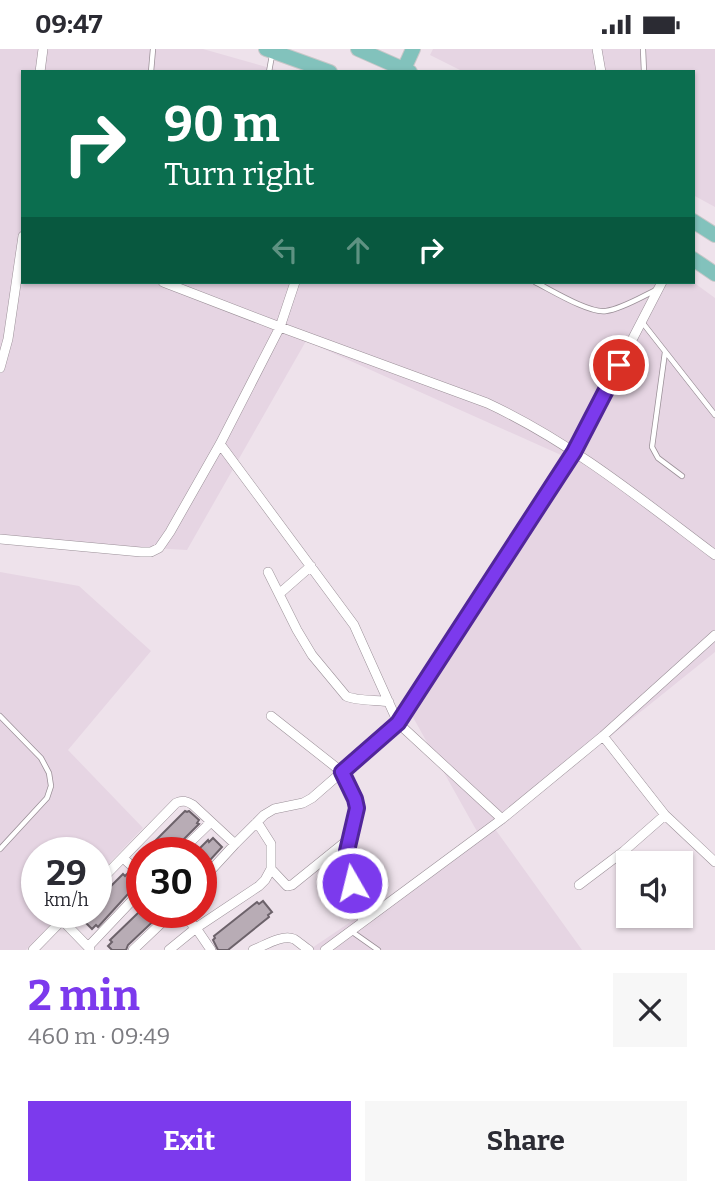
<!DOCTYPE html>
<meta charset="utf-8">
<style>
:root{--surface:#fff;--page:#f7f7f7;--text:#2b2b33;--muted:#7c7c81;--accent:#7c3aed}
body{margin:0;font-family:Bitter,serif;background:var(--page);color:var(--text);height:100vh;display:flex;flex-direction:column;font-size:26px;white-space:nowrap}
*{box-sizing:border-box;margin:0}
p{font-size:23px;color:var(--muted)}
.icon{flex:none;width:38px;height:38px;fill:none;stroke:currentColor;stroke-width:2;stroke-linecap:round;stroke-linejoin:round}
.map{position:relative;height:901px;overflow:hidden}
.panel{display:flex;flex-direction:column;background:var(--surface);flex:1}
.panel>*{flex:none}
.guide{position:absolute;left:21px;top:21px;width:674px;height:214px;border-radius:0px;box-shadow:0 2px 5px #0004;background:#0b6e4f;color:#fff;overflow:hidden}
.buttons{position:absolute;left:616px;top:802px;display:grid;gap:14px}
.buttons a{display:grid;place-items:center;width:77px;height:77px;border-radius:0px;background:var(--surface);box-shadow:0 2px 5px #0004;font-size:35px}
.speed{position:absolute;left:21px;top:788px;display:flex;gap:14px;font-size:35px;font-weight:700;text-align:center}
.speed>*{display:grid;place-content:center;width:91px;height:91px;border-radius:50%;background:var(--surface);box-shadow:0 2px 5px #0004;line-height:1}
.speed small{font-size:18px;font-weight:400}
.speed .limit{border:10px solid #d22;background:#fff;color:#111}
.pin{position:absolute;display:grid;place-items:center;width:60px;height:60px;color:#fff;margin:-30px;border:4px solid #fff;border-radius:50%;box-shadow:0 2px 7px #0007}
.me{position:absolute;width:77px;margin:-38px;rotate:352deg;stroke-linejoin:round;filter:drop-shadow(0 0 5px #0008)}
.turn{display:flex;align-items:center;gap:24px;height:147px;padding:0 28px;font-size:32px}
.turn .icon{width:91px;height:91px;stroke-width:2.5}
.turn b{display:block;font-size:49px;line-height:60px}
.lanes{display:flex;align-items:center;height:66px;padding:0 28px;background:#0003;justify-content:center;gap:35px;direction:ltr}
.lanes .off{opacity:.35}
.round{display:grid;place-items:center;flex:none;width:74px;height:74px;border-radius:0px;background:var(--page)}
.headline{display:flex;align-items:center;justify-content:space-between;height:119px;padding:0 28px}
h1{font-size:42px;font-weight:700;line-height:52px;color:var(--accent)}
.primary-button{display:flex;gap:14px;margin-top:auto;padding:14px 28px}
.primary-button a{flex:1;height:80px;border-radius:0px;background:var(--accent);color:#fff;font-size:28px;font-weight:700;line-height:80px;text-align:center}
.primary-button a+a{background:var(--page);color:var(--text)}
.status{display:flex;justify-content:space-between;align-items:center;height:49px;padding:0 35px;background:var(--surface);direction:ltr}
.status svg{height:19px;fill:currentColor}
.map>svg:first-child{display:block}
</style>
<div class="status"><b>09:47</b><svg viewBox="0 0 49 12"><path d="M0 12V9h3v3zM5 12V6h3v6zM10 12V3h3v9zM15 12V0h3v12zM26 1h20v11H26zM47 4h2v5h-2z"/></svg></div>
<div class="map">
<svg width="715" height="901" viewBox="0 0 715 901">
<rect width="100%" height="100%" fill="#eee2eb"/>
<!-- built -->
<path fill="#e6d5e3" d="M0,0H203L284,23H23V233H693L715,249V603L495,780L582,901H309L479,786L405,654L561,406L306,292L187,501L0,490Z
M433,0H715V158L693,146V23H464L430,6Z
M0,523L79,537L151,602L68,701L143,779L96,828V803H37V863H63L26,901H0Z"/>
<!-- building -->
<path fill="#b8acb5" stroke="#6c626a" stroke-width="2" d="M185,762L187,763L189,762L199,771L197,774L199,775L175,799L173,797L167,803H144Z
M213,789L222,798L201,821V802L199,800L208,791L209,793Z
M129,823L139,833L98,878L96,876L92,880L82,870L89,863H96V856L101,851L99,849L123,825L125,827Z
M263,852L272,863L268,866L269,868L228,901H218L213,891L215,889L214,887L257,853L259,855Z
M139,863H163L128,896L126,901H112L108,897L112,893L110,891Z"/>
<g fill="none" stroke-linecap="round" stroke-linejoin="round">
<!-- lane casing -->
<g stroke="#9b9098" stroke-width="6">
<path id="lane" d="M643,0L644,23
M151,23L153,0
M269,23L272,6
M535,233C551,241 590,265 606,262C622,260 643,247 658,240
M642,273L715,366
M665,303L652,398L658,409L682,427
M0,667L41,709L49,724L51,737L47,749L0,800
M351,882L378,901"/>
</g>
<!-- street casing -->
<g stroke="#9b9098" stroke-width="10">
<path id="street" d="M597,0L601,23
M40,23L43,0
M163,233L280,278L487,354C571,393 642,451 715,506
M0,319L8,290L23,187
M0,490L141,503H151L159,499L170,483L220,395L280,278L295,233
M268,523L297,581L312,606L346,647C355,652 378,651 389,653
M279,545L311,517
M271,667L342,723L355,750L357,759L349,790L347,814L363,873
M603,687L665,766L715,813
M502,770L398,674L574,403L662,233
M180,803L211,773
M123,809L142,826
M271,820L287,837L292,836L349,790
M201,832L235,795L264,766L274,760L303,754L312,749L398,674L354,576L220,395
M96,836L176,754C183,751 187,752 193,756L235,795
M579,836L624,802L665,766
M62,871L90,900
M88,898L142,841
M33,901L70,863
M133,901L173,863
M169,901L196,879L180,863
M211,901L196,879L259,837L265,831L271,820V795L257,773
M253,901C264,897 282,885 294,890C299,893 304,898 309,901
M325,901L502,770L603,687L715,586"/>
</g>
<!-- primary casing -->
<g stroke="#c8c7c8" stroke-width="16">
<path id="primary" d="M266,0L330,23
M358,0L410,23
M398,23L404,20L413,0
M693,172L715,186
M693,210L715,225"/>
</g>
<!-- lane -->
<use href="#lane" stroke="#fff" stroke-width="4.5"/>
<!-- street -->
<use href="#street" stroke="#fff" stroke-width="9"/>
<!-- primary -->
<use href="#primary" stroke="#82c2bc" stroke-width="14"/>
</g>
<g fill="none" stroke-linecap="round" stroke-linejoin="round">
<!-- route casing -->
<g stroke="#51269a" stroke-width="18">
<path id="route" d="M352,834L347,814V802L357,759L355,750L342,723L398,674L574,403L619,316"/>
</g>
<!-- route -->
<use href="#route" stroke="#7c3aed" stroke-width="12"/>
</g>
</svg>
<div class="buttons">
<a><svg class="icon" aria-label="sound" viewBox="0 0 24 24"><path d="M4 9h4l5-4v14l-5-4H4zM17 9q2 3 0 6"/></svg></a>
</div>
<div class="speed"><div>29<small>km/h</small></div><div class="limit">30</div></div>
<div class="pin" style="left:619px;top:316px;background:#d93025"><svg class="icon" aria-label="arrive" viewBox="0 0 24 24"><path d="M6 21V4h12l-3 4 3 4H6"/></svg></div>
<svg class="me" style="left:352px;top:834px" viewBox="-20 -20 40 40"><circle r="17" fill="#7c3aed" stroke="#fff" stroke-width="3"/><path d="M0-11L8 9 0 5-8 9z" fill="#fff"/></svg>
<div class="guide">
<div class="turn"><svg class="icon" aria-label="right" viewBox="0 0 24 24"><path d="M7 20v-9h11M14 6l5 5-5 5"/></svg><div><b>90 m</b>Turn right</div></div>
<div class="lanes"><svg class="icon off" aria-label="left" viewBox="0 0 24 24"><path d="M17 20v-9H6M10 6l-5 5 5 5"/></svg><svg class="icon off" aria-label="ahead" viewBox="0 0 24 24"><path d="M12 20V5M6 11l6-6 6 6"/></svg><svg class="icon" aria-label="right" viewBox="0 0 24 24"><path d="M7 20v-9h11M14 6l5 5-5 5"/></svg></div>
</div>
</div>
<section class="panel">
<div class="headline"><div><h1>2 min</h1><p>460 m · 09:49</p></div><a class="round"><svg class="icon" aria-label="close" viewBox="0 0 24 24"><path d="M6 6l12 12M18 6L6 18"/></svg></a></div>
<div class="primary-button"><a>Exit</a><a>Share</a></div>
</section>
